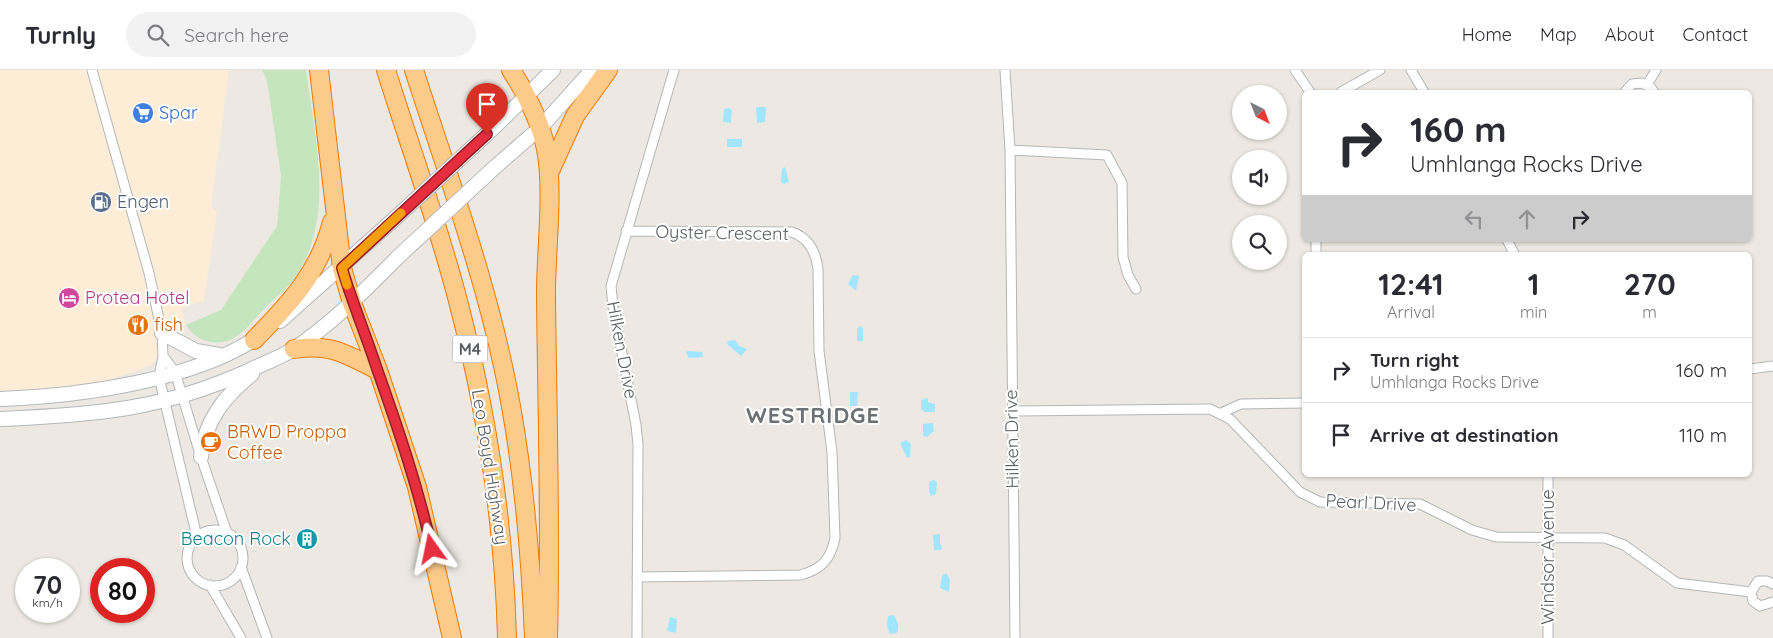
<!DOCTYPE html>
<style>
:root{--surface:#fff;--page:#f2f2f3;--text:#2b2b33;--muted:#7c7c81;--line:#e1e1e2}
body{margin:0;font-family:Quicksand,sans-serif;background:var(--page);color:var(--text);height:100vh;display:flex;flex-direction:column;font-size:19px;white-space:nowrap}
*{box-sizing:border-box;margin:0}
p{font-size:16px;color:var(--muted)}
.icon{flex:none;width:28px;height:28px;fill:none;stroke:currentColor;stroke-width:2;stroke-linecap:round;stroke-linejoin:round}
.map{position:relative;flex:1;overflow:hidden}
.panel{position:absolute;left:1302px;top:182px;width:450px;height:225px;display:flex;flex-direction:column;background:var(--surface);border-radius:8px;box-shadow:0 1px 4px #0004}
.panel>*{flex:none}
.guide{position:absolute;left:1302px;top:20px;width:450px;height:152px;border-radius:8px;box-shadow:0 1px 4px #0004;background:#fff;color:var(--text);overflow:hidden}
.needle{width:32px;rotate:138deg}
.controls{position:absolute;left:1232px;top:15px;display:grid;gap:10px}
.controls a{display:grid;place-items:center;width:55px;height:55px;border-radius:50%;background:var(--surface);box-shadow:0 1px 4px #0004;font-size:25px}
.speed{position:absolute;left:15px;top:488px;display:flex;gap:10px;font-size:25px;font-weight:700;text-align:center}
.speed>*{display:grid;place-content:center;width:65px;height:65px;border-radius:50%;background:var(--surface);box-shadow:0 1px 4px #0004;line-height:1}
.speed small{font-size:12px;font-weight:400}
.speed .limit{border:8px solid #d22;background:#fff;color:#111}
.pin{position:absolute;display:grid;place-items:center;width:42px;height:42px;color:#fff;margin:-51px -21px;border-radius:50% 50% 50% 0;rotate:-45deg;box-shadow:0 0 5px #0007}
.pin .icon{rotate:45deg}
.me{position:absolute;width:55px;margin:-28px;rotate:348deg;stroke-linejoin:round;filter:drop-shadow(0 0 4px #0008)}
.turn{display:flex;align-items:center;gap:18px;height:105px;padding:0 25px;font-size:22px}
.turn .icon{width:65px;height:65px;stroke-width:2.5}
.turn b{display:block;font-size:35px;line-height:42px}
.lanes{display:flex;align-items:center;height:48px;padding:0 25px;background:#0003;justify-content:center;gap:25px;direction:ltr}
.lanes .off{opacity:.35}
.eta{display:flex;justify-content:space-evenly;align-items:center;height:85px;text-align:center}
.eta b{font-size:30px;font-weight:700;line-height:35px}
ul{padding:0;list-style:none}
li{display:flex;align-items:center;gap:15px;height:65px;padding:0 25px;border-top:1px solid var(--line)}
li div{flex:1}
li b{display:block;font-size:19px}
li em{font-style:normal}
header{display:flex;align-items:center;gap:30px;box-sizing:border-box;height:70px;padding:0 25px;background:var(--surface);border-bottom:1px solid var(--line)}
header strong{font-size:24px}
nav{display:flex;gap:28px;margin-inline-start:auto;font-size:18px}
.search{width:350px;height:45px;background:var(--page);display:flex;align-items:center;gap:12px;box-sizing:border-box;padding:0 18px;border-radius:28px;color:var(--muted);font-size:19px}
.map>svg:first-child{display:block}
</style>
<header>
<strong>Turnly</strong>
<div class="search"><svg class="icon" aria-label="search" viewBox="0 0 24 24"><circle cx="10" cy="10" r="6"/><path d="M15 15l6 6"/></svg>Search here</div>
<nav><a>Home</a><a>Map</a><a>About</a><a>Contact</a></nav>
</header>
<div class="map">
<svg width="1773" height="568" viewBox="0 0 1773 568">
<rect width="100%" height="100%" fill="#ede9e2"/>
<!-- commercial -->
<path fill="#fdedd6" d="M0,0H229L211,137L217,142L204,231L181,238L186,255L151,295L95,316L0,322Z"/>
<!-- green -->
<path fill="#c5e5be" d="M262,0H306C315,68 336,147 295,208C287,219 277,226 268,235C256,246 247,261 232,269C214,277 196,271 186,255L221,240L277,156L281,106L267,10Z"/>
<!-- water -->
<path fill="#a1e6fe" d="M756,37H766L765,52L757,53Z
M729,38L732,40L731,53L723,52L724,39Z
M727,69H742V77H727Z
M785,97L789,112L784,114L781,112L782,99Z
M853,205L859,206L856,221L848,214Z
M860,256L863,258V271H857V259Z
M735,270L739,276L747,279L741,286L727,274L728,271Z
M687,281L702,282L703,287L689,288L686,283Z
M850,322H858L857,336H850Z
M928,328V332L935,334V342H925L921,339V330Z
M933,353L934,361L927,367L923,366V354Z
M906,370L911,374L910,387L907,388L900,373Z
M934,410L937,412L936,424L931,426L929,422V412Z
M940,464V473L942,478L941,480H934L933,465Z
M946,503L950,509L949,522L940,518L942,506Z
M894,545C897,551 900,555 897,563L890,564L887,556L888,546Z
M670,547L677,549L676,563L667,561Z"/>
<g fill="none" stroke-linecap="round" stroke-linejoin="round">
<!-- street casing -->
<g stroke="#b2b6b9" stroke-width="11">
<path id="street" d="M92,0L149,203L162,263L163,286
M1005,0L1010,80L1015,568
M1295,0L1310,22
M1411,0L1424,22
M1647,15L1656,0
M1341,22L1380,0
M1625,22L1632,14L1642,13L1651,18L1654,22
M1010,80L1107,85L1122,113L1123,187L1128,205L1136,219
M626,161L792,162C809,168 816,182 818,199L819,281L832,382L835,468C831,489 821,500 800,505L637,507
M1507,170L1515,185
M1316,185V170
M1750,299L1773,296
M1012,341L1210,339L1230,349L1300,422L1320,432L1420,434L1472,460L1496,467L1605,468L1624,475L1677,513L1751,522
M1221,343L1241,334L1305,333
M1548,405V568
M187 488a28 28 0 1 1 56 0a28 28 0 1 1-56 0Z
M197,467L159,307L163,286L175,302L200,384L227,463
M241,497L267,568
M1773,514L1767,511H1758L1751,522L1753,531L1760,536L1773,532
M210,515L241,568
M637,568L638,374L636,355L613,237L611,216L674,0"/>
</g>
<!-- secondary casing -->
<g stroke="#b3b8bc" stroke-width="16">
<path id="secondary" d="M487,64L553,0
M495,97L541,57L592,0
M280,251L391,152
M162,263L196,281L219,285
M0,329C80,326 194,311 261,265
M0,349C94,345 163,340 250,300C265,293 281,287 294,279C333,253 366,219 399,186
M201,387C205,350 224,327 252,304"/>
</g>
<!-- highway casing -->
<g stroke="#ec7a02" stroke-width="20">
<path id="highway" d="M319,0L342,198L352,233L378,300L417,417L452,568
M386,0C410,77 438,153 458,231C487,342 504,454 507,568
M414,0C450,112 492,225 512,342C525,417 531,492 534,568
M511,0C527,25 540,50 546,79C554,121 546,179 546,223C547,338 551,453 548,568
M550,101L575,46L608,0
M254,270C290,233 319,203 332,152
M294,279C331,273 345,284 378,300"/>
</g>
<!-- street -->
<use href="#street" stroke="#fff" stroke-width="9"/>
<!-- secondary -->
<use href="#secondary" stroke="#fff" stroke-width="14"/>
<!-- highway -->
<use href="#highway" stroke="#fccb8a" stroke-width="18"/>
<!-- secondary-bridge casing -->
<g stroke="#b3b8bc" stroke-width="16" stroke-linecap="butt">
<path id="secondary-bridge" d="M391,152L487,64
M399,186L495,97"/>
</g>
<!-- secondary-bridge -->
<use href="#secondary-bridge" stroke="#fff" stroke-width="14"/>
</g>
<g fill="none" stroke-linecap="round" stroke-linejoin="round">
<!-- route casing -->
<g stroke="#961e29" stroke-width="12">
<path id="route" d="M432,479C418,417 398,358 377,299C366,265 352,232 342,198L487,64"/>
</g>
<!-- route -->
<use href="#route" stroke="#e72e3f" stroke-width="9"/>
<!-- slow -->
<path stroke="#f59e0b" stroke-width="9" d="M347,215L342,198L401,143"/>
</g>
<!-- icons -->
<defs>
<g id="supermarket-disc" transform="scale(1.125)"><circle r="9.5" fill="#3f7fe0" stroke="#fff"/><path d="M-6-5.5h2.5l.6 2H6L4.5 2H-2.5L-4.4-4H-6ZM-1.5 3.2a1.3 1.3 0 1 0 .1 0ZM3 3.2a1.3 1.3 0 1 0 .1 0Z" fill="#fff"/></g>
<g id="fuel-disc" transform="scale(1.125)"><circle r="9.5" fill="#5c6f8a" stroke="#fff"/><path d="M-5.5-6h7V0h2V4h1.3V-2.5L3-4.5l.8-.8L6-3V5H2.5V1h-1V6h-7ZM-4.2-4.7v3.2H.2V-4.7Z" fill="#fff"/></g>
<g id="hotel-disc" transform="scale(1.125)"><circle r="9.5" fill="#d1479c" stroke="#fff"/><path d="M-6-4.5h1.5V1H6V5H4.5V3h-9V5H-6ZM-4 0a1.8 1.8 0 1 1 3.6 0ZM.5 0V-2.5h3Q6-2.5 6 0Z" fill="#fff"/></g>
<g id="restaurant-disc" transform="scale(1.125)"><circle r="9.5" fill="#e8710a" stroke="#fff"/><path d="M-5-6h1v4h1v-4h1v4h1v-4h1v5L-1.5 .5V6h-2V.5L-5-1ZM5-6V6H3V1.5H1.5Q1.5-4 5-6Z" fill="#fff"/></g>
<g id="cafe-disc" transform="scale(1.125)"><circle r="9.5" fill="#e8710a" stroke="#fff"/><path d="M-5.5-4.5H6V0H3Q3 3.5 0 3.5H-2.5Q-5.5 3.5-5.5 0ZM3-3.2v2h1.7v-2ZM-6 4.5H4V6H-6Z" fill="#fff"/></g>
<g id="building-disc" transform="scale(1.125)"><circle r="9.5" fill="#0f9aa8" stroke="#fff"/><path d="M-4-6H4V6H1V3H-1V6H-4ZM-2.5-4.3h1.7v1.8h-1.7ZM.8-4.3h1.7v1.8H.8ZM-2.5-1h1.7V.8h-1.7ZM.8-1h1.7V.8H.8Z" fill="#fff"/></g>
</defs>
<g fill-rule="evenodd">
<use href="#supermarket-disc" x="143" y="43"/>
<use href="#fuel-disc" x="101" y="132"/>
<use href="#hotel-disc" x="69" y="228"/>
<use href="#restaurant-disc" x="138" y="255"/>
<use href="#cafe-disc" x="211" y="372"/>
<use href="#building-disc" x="307" y="469"/>
</g>
<g text-anchor="middle" stroke-width="4" stroke-linejoin="round" paint-order="stroke">
<!-- shield labels -->
<rect fill="#fff" stroke="#8c8f92" stroke-width="1" x="452.5" y="265.5" width="35" height="27" rx="4"/>
<g font-size="16" font-weight="bold" fill="#5a5f63">
<text x="470" y="285">M4</text>
</g>
<!-- shop labels -->
<g font-size="18" fill="#366cbe" stroke="#fff" text-anchor="start">
<text x="159" y="49">Spar</text>
</g>
<!-- service labels -->
<g font-size="18" fill="#4e5e75" stroke="#fff" text-anchor="start">
<text x="117" y="138">Engen</text>
</g>
<!-- street labels -->
<g font-size="18" fill="#5a5f63" stroke="#fff">
<text transform="translate(722 163) rotate(1)" y="6">Oyster Crescent</text>
<text transform="translate(622 280) rotate(79)" y="6">Hilken Drive</text>
<text transform="translate(1012 369) rotate(-91)" y="6">Hilken Drive</text>
<text transform="translate(490 397) rotate(81)" y="6">Leo Boyd Highway</text>
<text transform="translate(1371 433) rotate(3)" y="6">Pearl Drive</text>
<text transform="translate(1548 487) rotate(-90)" y="6">Windsor Avenue</text>
</g>
<!-- hotel labels -->
<g font-size="18" fill="#b23c85" stroke="#fff" text-anchor="start">
<text x="85" y="234">Protea Hotel</text>
</g>
<!-- food labels -->
<g font-size="18" fill="#c56008" stroke="#fff" text-anchor="start">
<text x="154" y="261">fish</text>
<text x="227" y="368">BRWD Proppa<tspan x="227" dy="21">Coffee</tspan></text>
</g>
<!-- culture labels -->
<g font-size="18" fill="#0d838f" stroke="#fff" text-anchor="end">
<text x="291" y="475">Beacon Rock</text>
</g>
<!-- district labels -->
<g font-size="22" font-weight="bold" letter-spacing="1" fill="#6b7175" stroke="#fff">
<text x="813" y="353">WESTRIDGE</text>
</g>
</g>
</svg>
<div class="controls">
<a><svg class="needle" viewBox="-14 -14 28 28"><path d="M0-13l5 13h-10z" fill="#e53935"/><path d="M0 13l5-13h-10z" fill="#7c7c81"/></svg></a>
<a><svg class="icon" aria-label="sound" viewBox="0 0 24 24"><path d="M4 9h4l5-4v14l-5-4H4zM17 9q2 3 0 6"/></svg></a>
<a><svg class="icon" aria-label="search" viewBox="0 0 24 24"><circle cx="10" cy="10" r="6"/><path d="M15 15l6 6"/></svg></a>
</div>
<div class="speed"><div>70<small>km/h</small></div><div class="limit">80</div></div>
<div class="pin" style="left:487px;top:64px;background:#d93025"><svg class="icon" aria-label="arrive" viewBox="0 0 24 24"><path d="M6 21V4h12l-3 4 3 4H6"/></svg></div>
<svg class="me" style="left:432px;top:479px" viewBox="-20 -20 40 40"><path d="M0-17L14 15 0 8-14 15z" fill="#e72e3f" stroke="#fff" stroke-width="4"/></svg>
<div class="guide">
<div class="turn"><svg class="icon" aria-label="right" viewBox="0 0 24 24"><path d="M7 20v-9h11M14 6l5 5-5 5"/></svg><div><b>160 m</b>Umhlanga Rocks Drive</div></div>
<div class="lanes"><svg class="icon off" aria-label="left" viewBox="0 0 24 24"><path d="M17 20v-9H6M10 6l-5 5 5 5"/></svg><svg class="icon off" aria-label="ahead" viewBox="0 0 24 24"><path d="M12 20V5M6 11l6-6 6 6"/></svg><svg class="icon" aria-label="right" viewBox="0 0 24 24"><path d="M7 20v-9h11M14 6l5 5-5 5"/></svg></div>
</div>
<section class="panel">
<div class="eta">
<div><b>12:41</b><p>Arrival</p></div>
<div><b>1</b><p>min</p></div>
<div><b>270</b><p>m</p></div>
</div>
<ul>
<li><svg class="icon" aria-label="right" viewBox="0 0 24 24"><path d="M7 20v-9h11M14 6l5 5-5 5"/></svg><div><b>Turn right</b><p>Umhlanga Rocks Drive</p></div><em>160 m</em></li>
<li><svg class="icon" aria-label="arrive" viewBox="0 0 24 24"><path d="M6 21V4h12l-3 4 3 4H6"/></svg><div><b>Arrive at destination</b></div><em>110 m</em></li>
</ul>
</section>
</div>
